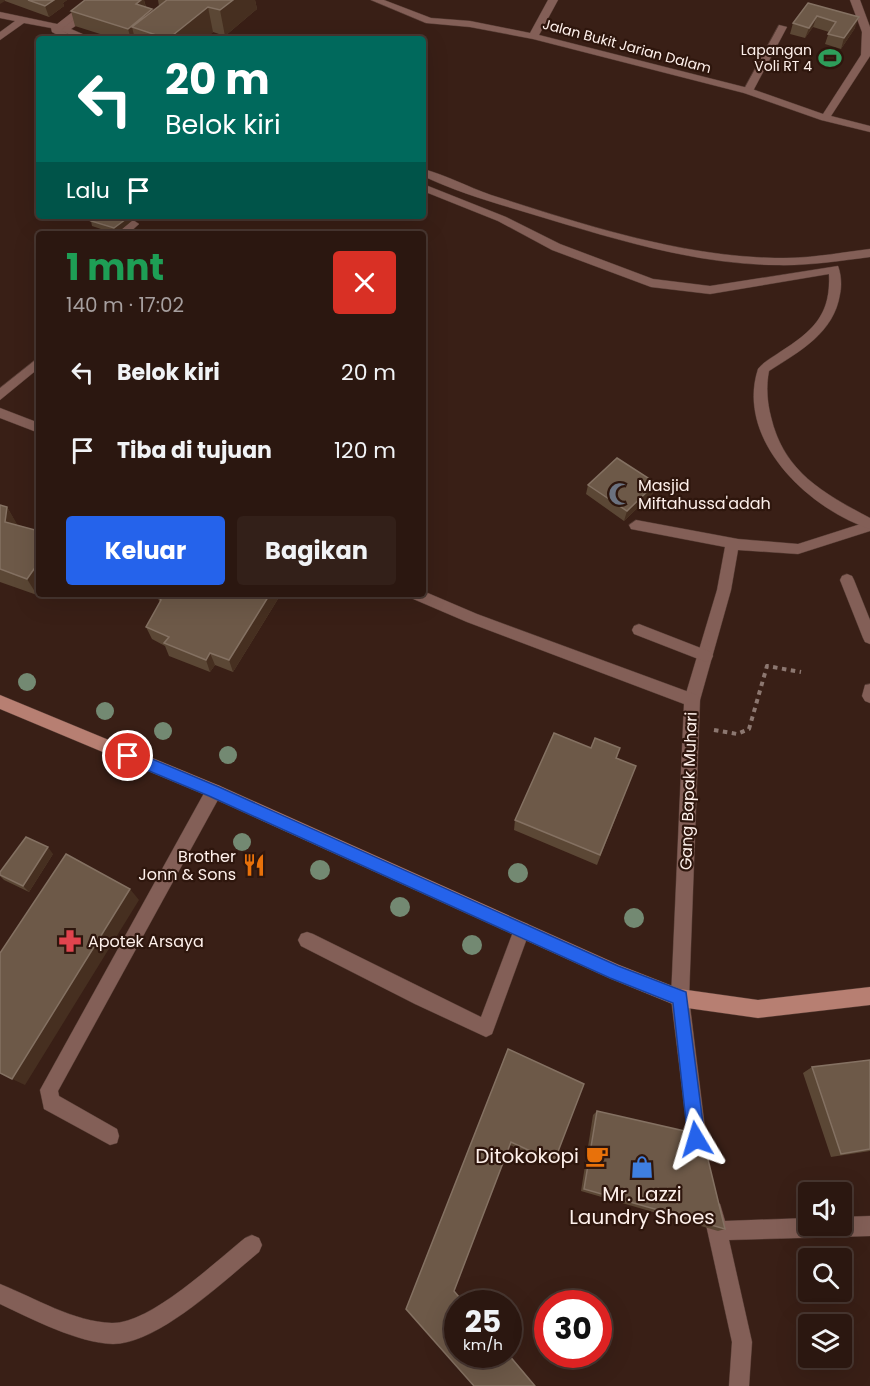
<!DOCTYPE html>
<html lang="id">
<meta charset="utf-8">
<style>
:root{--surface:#2b1710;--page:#332019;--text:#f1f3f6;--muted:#a69f9f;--line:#473630;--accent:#2563eb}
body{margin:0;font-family:Poppins,sans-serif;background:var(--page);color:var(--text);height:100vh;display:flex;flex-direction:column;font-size:22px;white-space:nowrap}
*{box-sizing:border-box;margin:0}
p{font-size:20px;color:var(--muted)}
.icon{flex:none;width:33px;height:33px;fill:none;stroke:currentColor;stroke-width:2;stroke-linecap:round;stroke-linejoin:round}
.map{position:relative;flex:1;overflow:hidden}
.side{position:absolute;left:36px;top:231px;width:390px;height:366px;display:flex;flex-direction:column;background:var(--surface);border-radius:6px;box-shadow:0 6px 24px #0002,0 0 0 2px var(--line)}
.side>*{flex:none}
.guide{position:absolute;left:36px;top:36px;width:390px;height:183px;border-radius:6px;box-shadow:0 6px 24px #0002,0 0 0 2px var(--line);background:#00695c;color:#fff;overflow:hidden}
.buttons{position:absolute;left:798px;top:1182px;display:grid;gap:12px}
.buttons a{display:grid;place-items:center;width:54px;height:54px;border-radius:6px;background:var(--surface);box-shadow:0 6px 24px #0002,0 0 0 2px var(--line);font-size:30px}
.speed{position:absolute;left:444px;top:1290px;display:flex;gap:12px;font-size:30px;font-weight:700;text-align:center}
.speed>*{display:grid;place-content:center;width:78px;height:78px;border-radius:50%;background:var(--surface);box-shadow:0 6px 24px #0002,0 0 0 2px var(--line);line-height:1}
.speed small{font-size:15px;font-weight:400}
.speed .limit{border:9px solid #d22;background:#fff;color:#111}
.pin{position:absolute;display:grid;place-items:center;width:51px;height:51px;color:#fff;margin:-26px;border:3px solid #fff;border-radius:50%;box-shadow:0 2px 6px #0007}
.me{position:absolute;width:66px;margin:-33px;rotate:353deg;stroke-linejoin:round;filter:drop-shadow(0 0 4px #0008)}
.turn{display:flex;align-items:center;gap:21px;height:126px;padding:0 30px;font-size:27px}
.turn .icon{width:78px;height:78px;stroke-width:2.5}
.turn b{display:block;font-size:42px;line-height:51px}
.then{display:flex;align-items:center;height:57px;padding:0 30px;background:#0003;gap:12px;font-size:22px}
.round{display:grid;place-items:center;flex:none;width:63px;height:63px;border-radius:6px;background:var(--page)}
.summary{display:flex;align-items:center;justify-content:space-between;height:102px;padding:0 30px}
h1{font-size:36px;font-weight:700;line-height:45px;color:#1e9e55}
.primary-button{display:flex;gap:12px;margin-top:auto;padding:12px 30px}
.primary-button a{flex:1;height:69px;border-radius:6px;background:var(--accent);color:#fff;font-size:24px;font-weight:700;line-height:69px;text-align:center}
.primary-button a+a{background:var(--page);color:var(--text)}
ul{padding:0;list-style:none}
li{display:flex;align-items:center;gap:18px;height:78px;padding:0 30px}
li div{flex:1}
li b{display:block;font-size:22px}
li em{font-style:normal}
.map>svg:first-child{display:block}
</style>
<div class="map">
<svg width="870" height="1386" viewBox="0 0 870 1386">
<rect width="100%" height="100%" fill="#391f16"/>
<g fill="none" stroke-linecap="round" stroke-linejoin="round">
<!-- lane casing -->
<g stroke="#553c34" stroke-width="1">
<path id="lane" d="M114,0H131L102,8L71,29L94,39H80L59,30L96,4Z
M779,25L787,27L753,91L744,93L743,91Z
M423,169C446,175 468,187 491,195C582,224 678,256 775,258C807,259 838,253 870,249V257C838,261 807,266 775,265C698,264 621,241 548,219C506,206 463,195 423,176Z
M133,220L139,224L128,234H115Z
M39,357V368L0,400V388Z
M636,520L738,539L798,544L870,521V531L798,554L738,550L731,590L700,700L697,705L692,707L687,705L684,700L717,590L725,547L631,529L629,525Z
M522,922L528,924L530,930L492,1034L486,1037L415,1004L301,946L298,940L301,934L307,932L313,934L481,1017L516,924Z"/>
</g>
<!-- street casing -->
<g stroke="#553c34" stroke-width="1">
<path id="street" d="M88,0H99L61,30L77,39H65L52,32L51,28L24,23L0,40V32L15,21L0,18V12L57,24Z
M371,0H384L431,18L470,21L530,33L548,0H558L539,35L752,89L823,114L861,55L862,32L850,0H860L870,27V56L831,116L870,126V132L821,120L744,93L533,39L470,27L426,23Z
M423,184L506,217L560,244L653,279L710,286L838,266C841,274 842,285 840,294C834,333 800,351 769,371C766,386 767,402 771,417C784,472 823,493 870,518V529C809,509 735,440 758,369C763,362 773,357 780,352C813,331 831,315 829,274L710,294L651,287L552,250L498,221L423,191Z
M0,408L39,423V433L0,418Z
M847,574L852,576L854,580L870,620V644L865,642L863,638L840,580L842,576Z
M423,591L477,614L697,695L700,700L689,998L708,1153L706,1160L699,1162L692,1160L690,1153L671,998L684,704L467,622L411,598L409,594H423Z
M639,624L711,652L713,656L711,660L706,662L634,634L632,630L634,626Z
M870,684V703L865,701L862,696L865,685Z
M214,784L220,786L222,791L220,796L58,1091L59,1096L117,1129L119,1136L117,1143L110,1145L44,1109L40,1090L208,786Z
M713,1201L720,1204L725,1221L808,1218V1226H842V1217L870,1216V1236L729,1240L752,1342L749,1386H729L732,1342L703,1211L706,1204Z
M252,1235L259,1238L262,1245L259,1252C225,1280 158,1344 113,1344C78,1343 32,1319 0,1304V1284C35,1298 74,1322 112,1323C150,1324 215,1262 245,1238Z"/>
</g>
<!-- secondary casing -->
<g stroke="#553c34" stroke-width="1">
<path id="secondary" d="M0,695L220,786L619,965L680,989L758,1000L870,987V1005L758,1018L680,1007L609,978L208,796L0,709Z"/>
</g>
<!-- path -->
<path stroke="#8c7770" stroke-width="4" stroke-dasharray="4.5 4.5" stroke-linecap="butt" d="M714,730L737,734L749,729L767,666L801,672"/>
<!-- lane -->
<use href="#lane" fill="#835f57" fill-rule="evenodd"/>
<!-- street -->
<use href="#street" fill="#835f57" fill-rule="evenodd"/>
<!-- secondary -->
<use href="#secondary" fill="#b77f72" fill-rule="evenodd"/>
</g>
<!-- trees -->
<g fill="#738972">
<circle cx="27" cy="682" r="9"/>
<circle cx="105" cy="711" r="9"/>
<circle cx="163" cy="731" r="9"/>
<circle cx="228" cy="755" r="9"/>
<circle cx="242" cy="842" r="9"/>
<circle cx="320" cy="870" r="10"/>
<circle cx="518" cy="873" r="10"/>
<circle cx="400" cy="907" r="10"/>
<circle cx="634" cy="918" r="10"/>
<circle cx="472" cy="945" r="10"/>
</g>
<!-- wall -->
<path fill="#5b4735" d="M4,0H67L63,3L64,6L49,17L5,1Z
M85,0H144L146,7L152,9L153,11L159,6L158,0H255L257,9L225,36L213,32L205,39H116L75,26L71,11Z
M808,3L855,28L841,49L825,44L829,32L813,27L805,38L790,34L793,23Z
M96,216H134L135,218L116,234L92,226L91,221Z
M588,485L653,493L624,521L586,494Z
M0,502V505L7,507L17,525L39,531V592L37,595L0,582Z
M156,594H281L233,672L215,665L210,672L169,656L165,646L152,639L146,627L160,603Z
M591,748H620L617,758L636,766L597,865L514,830L515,820Z
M53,854L29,892L4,880L0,876V872Z
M508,1049L554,1162L552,1164L510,1145L454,1291L406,1309Z
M870,1060V1151L831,1157L803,1073L812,1067Z
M597,1111L725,1229L718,1231L581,1191L593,1115Z"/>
<!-- shaded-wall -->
<path fill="#462f20" d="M0,0H4L5,1L0,4Z
M54,0H67L63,3L64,6L49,17L45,6Z
M141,0H144L147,13L152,9L156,24L132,27L135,39H131L128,29L136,4Z
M233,0H255L257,9L225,36L220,10Z
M208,7L213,32L205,39H168Z
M817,16L813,27L805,38L809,28Z
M859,17L855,28L841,49L844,38Z
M130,216H134L135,218L116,234L114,228Z
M656,483L653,493L624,521L627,511Z
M7,507L17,524L14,539L5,522Z
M39,562V592L37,595L27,579Z
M270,594H281L233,672L229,660Z
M210,653L215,665L210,672L206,660Z
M48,847L53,854L29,892L23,886Z
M130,889L139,900L25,1085L12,1079Z"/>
<!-- building -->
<path fill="#6d5948" stroke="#847162" stroke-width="1.5" d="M28,0H54L45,6Z
M85,0H141L136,4L152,9L128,29L71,11Z
M167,0H233L220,10L208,7L168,39L132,27Z
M808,3L859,17L844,38L828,34L836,22L817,16L809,28L793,23Z
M96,216H130L114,228L91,221Z
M617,458L656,483L627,511L588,485Z
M0,505L7,507L5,522L39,531V562L27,579L0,569Z
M157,594H270L229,660L210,653L206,660L164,643L169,637L146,627L161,600Z
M554,733L591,748L595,738L620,748L616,758L636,766L600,855L515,820Z
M26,837L48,847L23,886L0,875V872Z
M66,854L130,889L12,1079L0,1073V953Z
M508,1049L584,1084L554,1162L511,1142L454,1291L465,1304H458V1354H508L535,1386H474L406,1309Z
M870,1060V1149L841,1154L812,1067Z
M597,1111L702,1135L725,1229L584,1189Z"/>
<!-- route -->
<path fill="#2563eb" stroke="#184099" stroke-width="1.5" d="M128,749L219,787L618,966L686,992L705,1139L702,1145L696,1147L690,1145L688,1139L673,1003L610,978L209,796L123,760L121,756L123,751Z"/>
<!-- icons -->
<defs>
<g id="stadium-bare" transform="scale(1.8)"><path d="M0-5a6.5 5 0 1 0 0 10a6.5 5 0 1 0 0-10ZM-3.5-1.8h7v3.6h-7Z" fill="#2e9e5b" stroke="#2e160d" stroke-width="2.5" paint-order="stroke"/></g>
<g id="mosque-bare" transform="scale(1.8)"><path d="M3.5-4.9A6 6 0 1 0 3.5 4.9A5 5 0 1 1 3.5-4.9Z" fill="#6b7280" stroke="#2e160d" stroke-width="2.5" paint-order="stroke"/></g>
<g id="restaurant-bare" transform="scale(1.8)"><path d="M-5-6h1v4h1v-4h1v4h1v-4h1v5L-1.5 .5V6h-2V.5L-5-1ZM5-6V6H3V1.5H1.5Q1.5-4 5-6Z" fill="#e8710a" stroke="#2e160d" stroke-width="2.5" paint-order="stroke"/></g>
<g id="pharmacy-bare" transform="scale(1.8)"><path d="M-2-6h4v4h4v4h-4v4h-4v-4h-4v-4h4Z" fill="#e0444e" stroke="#2e160d" stroke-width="2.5" paint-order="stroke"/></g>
<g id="cafe-bare" transform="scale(1.8)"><path d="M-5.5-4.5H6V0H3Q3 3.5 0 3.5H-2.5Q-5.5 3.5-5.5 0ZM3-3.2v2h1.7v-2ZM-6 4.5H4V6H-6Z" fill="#e8710a" stroke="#2e160d" stroke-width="2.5" paint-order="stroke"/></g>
<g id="shop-bare" transform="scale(1.8)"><path d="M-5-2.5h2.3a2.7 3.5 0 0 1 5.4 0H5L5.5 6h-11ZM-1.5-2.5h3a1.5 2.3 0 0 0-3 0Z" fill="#3f7fe0" stroke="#2e160d" stroke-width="2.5" paint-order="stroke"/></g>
</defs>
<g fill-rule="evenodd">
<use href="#stadium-bare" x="830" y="58"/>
<use href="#mosque-bare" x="620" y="494"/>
<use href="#restaurant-bare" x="254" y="865"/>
<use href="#pharmacy-bare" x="70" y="941"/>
<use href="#cafe-bare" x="597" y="1156"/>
<use href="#shop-bare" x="642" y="1167"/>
</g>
<g text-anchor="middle" stroke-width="4.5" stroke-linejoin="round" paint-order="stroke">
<!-- far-street labels -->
<g font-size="14" fill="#fef0eb" stroke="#2e160d">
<text transform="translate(627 46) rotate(15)" y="5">Jalan Bukit Jarian Dalam</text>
</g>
<!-- far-poi labels -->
<g font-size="14" fill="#fef0eb" stroke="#2e160d" text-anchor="end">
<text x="812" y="55">Lapangan<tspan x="812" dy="16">Voli RT 4</tspan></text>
</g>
<!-- poi labels -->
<g font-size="16" fill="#fef0eb" stroke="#2e160d" text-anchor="start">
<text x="638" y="491">Masjid<tspan x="638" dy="18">Miftahussa'adah</tspan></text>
<text x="236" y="862" text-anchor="end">Brother<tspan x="236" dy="18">Jonn &amp; Sons</tspan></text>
<text x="88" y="947">Apotek Arsaya</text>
</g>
<!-- street labels -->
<g font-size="16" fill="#fef0eb" stroke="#2e160d">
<text transform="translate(688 791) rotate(-88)" y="6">Gang Bapak Muhari</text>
</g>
<!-- near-poi labels -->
<g font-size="20" fill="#fef0eb" stroke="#2e160d" text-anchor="end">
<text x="579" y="1163">Ditokokopi</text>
<text x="642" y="1201" text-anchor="middle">Mr. Lazzi<tspan x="642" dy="23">Laundry Shoes</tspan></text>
</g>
</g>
</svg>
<div class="buttons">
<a><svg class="icon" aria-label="sound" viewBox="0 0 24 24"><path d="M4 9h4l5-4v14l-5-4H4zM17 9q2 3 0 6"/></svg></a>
<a><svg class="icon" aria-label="search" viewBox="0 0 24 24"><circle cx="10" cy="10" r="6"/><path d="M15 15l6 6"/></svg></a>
<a><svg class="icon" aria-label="layers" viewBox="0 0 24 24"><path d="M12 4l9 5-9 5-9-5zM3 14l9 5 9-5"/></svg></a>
</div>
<div class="speed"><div>25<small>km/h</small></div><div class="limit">30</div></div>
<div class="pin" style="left:128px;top:756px;background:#d93025"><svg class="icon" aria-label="arrive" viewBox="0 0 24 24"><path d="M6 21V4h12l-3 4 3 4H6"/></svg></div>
<svg class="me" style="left:696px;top:1139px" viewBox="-20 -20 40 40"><path d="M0-17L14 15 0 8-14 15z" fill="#2563eb" stroke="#fff" stroke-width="4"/></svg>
<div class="guide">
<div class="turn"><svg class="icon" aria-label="left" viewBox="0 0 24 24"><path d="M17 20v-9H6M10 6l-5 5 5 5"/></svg><div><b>20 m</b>Belok kiri</div></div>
<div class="then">Lalu<svg class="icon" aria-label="arrive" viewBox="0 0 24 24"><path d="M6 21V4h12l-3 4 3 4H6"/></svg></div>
</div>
<section class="side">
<div class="summary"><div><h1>1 mnt</h1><p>140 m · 17:02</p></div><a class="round" style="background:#d93025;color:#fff"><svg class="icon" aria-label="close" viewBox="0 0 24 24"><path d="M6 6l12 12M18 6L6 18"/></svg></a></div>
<ul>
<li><svg class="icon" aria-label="left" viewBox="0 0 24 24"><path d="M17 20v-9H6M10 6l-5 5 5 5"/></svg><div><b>Belok kiri</b></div><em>20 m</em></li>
<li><svg class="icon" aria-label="arrive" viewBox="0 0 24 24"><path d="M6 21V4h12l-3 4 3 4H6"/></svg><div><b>Tiba di tujuan</b></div><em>120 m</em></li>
</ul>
<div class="primary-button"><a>Keluar</a><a>Bagikan</a></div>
</section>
</div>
